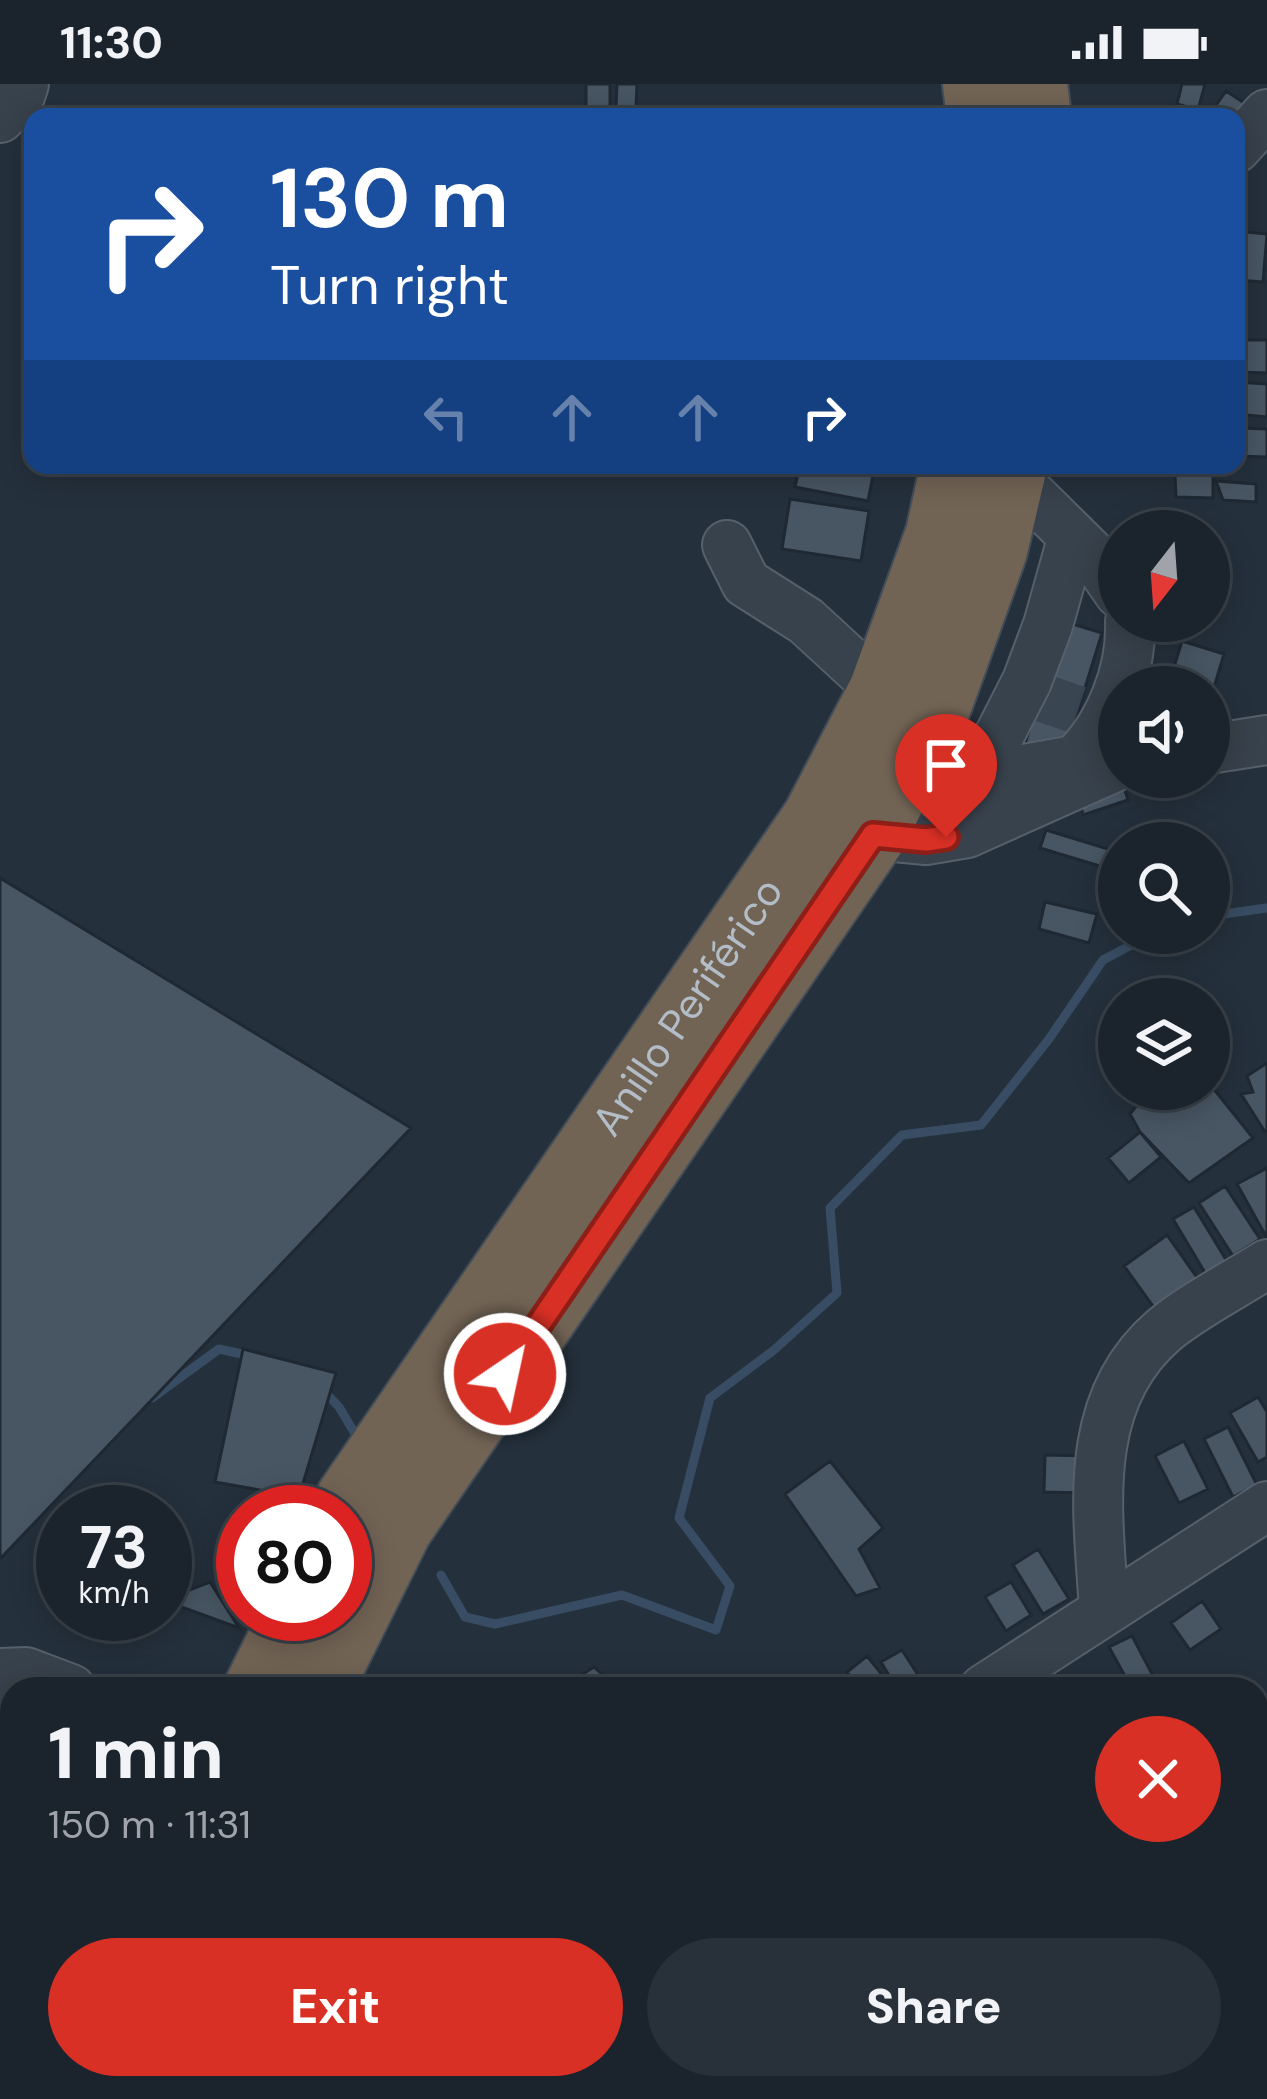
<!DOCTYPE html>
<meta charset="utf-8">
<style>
:root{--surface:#1b242d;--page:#283039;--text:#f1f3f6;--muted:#a0a4aa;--line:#394149;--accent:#d93025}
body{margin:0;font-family:"DM Sans",sans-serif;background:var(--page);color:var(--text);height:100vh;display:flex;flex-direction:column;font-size:45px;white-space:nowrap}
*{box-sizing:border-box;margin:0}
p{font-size:39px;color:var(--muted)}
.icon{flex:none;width:66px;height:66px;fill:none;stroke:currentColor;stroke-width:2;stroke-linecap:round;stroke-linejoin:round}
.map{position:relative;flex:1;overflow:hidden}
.drawer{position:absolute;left:0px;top:1593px;width:1269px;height:423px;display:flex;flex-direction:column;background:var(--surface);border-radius:36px 36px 0 0;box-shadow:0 6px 30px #0003,0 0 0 3px var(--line)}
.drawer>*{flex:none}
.guide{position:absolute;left:24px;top:24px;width:1221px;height:366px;border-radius:24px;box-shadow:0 6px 30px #0003,0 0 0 3px var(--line);background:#1a4fa0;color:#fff;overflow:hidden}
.needle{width:78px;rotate:197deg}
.buttons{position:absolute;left:1098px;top:426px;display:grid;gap:24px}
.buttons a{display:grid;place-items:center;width:132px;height:132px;border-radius:50%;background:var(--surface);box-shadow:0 6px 30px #0003,0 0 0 3px var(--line);font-size:60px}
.speed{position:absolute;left:36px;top:1401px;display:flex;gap:24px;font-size:60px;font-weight:700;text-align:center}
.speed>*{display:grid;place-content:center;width:156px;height:156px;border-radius:50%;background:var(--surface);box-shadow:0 6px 30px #0003,0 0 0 3px var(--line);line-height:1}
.speed small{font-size:30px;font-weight:400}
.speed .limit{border:18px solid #d22;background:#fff;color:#111}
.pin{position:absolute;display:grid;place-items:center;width:102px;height:102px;color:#fff;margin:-123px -51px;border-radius:50% 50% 50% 0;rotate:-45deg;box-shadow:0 0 12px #0007}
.pin .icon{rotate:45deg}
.me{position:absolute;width:132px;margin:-66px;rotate:34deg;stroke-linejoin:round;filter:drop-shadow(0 0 9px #0008)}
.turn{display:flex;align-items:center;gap:42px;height:252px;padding:0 48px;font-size:54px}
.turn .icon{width:156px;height:156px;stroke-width:2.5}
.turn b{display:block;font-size:84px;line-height:102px}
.lanes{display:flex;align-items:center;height:114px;padding:0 48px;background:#0003;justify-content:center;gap:60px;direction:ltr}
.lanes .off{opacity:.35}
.round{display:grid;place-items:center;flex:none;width:126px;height:126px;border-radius:63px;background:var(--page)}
.headline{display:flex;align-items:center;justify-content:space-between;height:204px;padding:0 48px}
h1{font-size:72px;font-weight:800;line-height:90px}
.button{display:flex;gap:24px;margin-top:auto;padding:24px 48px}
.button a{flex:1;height:138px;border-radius:72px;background:var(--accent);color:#fff;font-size:48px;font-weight:800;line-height:138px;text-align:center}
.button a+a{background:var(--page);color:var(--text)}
.status{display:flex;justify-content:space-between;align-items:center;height:84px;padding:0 60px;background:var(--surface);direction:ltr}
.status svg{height:33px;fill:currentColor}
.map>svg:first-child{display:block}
</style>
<div class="status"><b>11:30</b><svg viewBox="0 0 49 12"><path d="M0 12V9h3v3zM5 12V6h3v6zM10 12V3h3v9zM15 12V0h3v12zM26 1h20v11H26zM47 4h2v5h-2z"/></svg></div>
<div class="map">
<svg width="1267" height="2015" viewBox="0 0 1267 2015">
<rect width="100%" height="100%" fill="#24303c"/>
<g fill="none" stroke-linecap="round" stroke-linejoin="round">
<!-- stream -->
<path stroke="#384d63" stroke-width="9" d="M1209,832L1267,824
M323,1306L339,1323L354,1348
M152,1314L219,1265L251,1272
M441,1491L465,1533L495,1540L622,1511L716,1546L730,1502L679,1434L710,1314L774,1266L837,1209L830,1124L902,1051L981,1041L1049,955L1103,876L1154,849"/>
</g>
<!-- building -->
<path fill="#485663" stroke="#1f2933" stroke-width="3" d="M586,0H610V31H586Z
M617,0H637L636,24L616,23Z
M1182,0H1205L1198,26L1177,20Z
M1226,7L1255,26L1236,33L1212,27Z
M1236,147L1267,150L1263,198L1236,196Z
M1236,256H1267V289L1236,288Z
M1236,298L1267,300V333L1236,330Z
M1239,344L1267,345V373L1238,372Z
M800,381H875L868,417L795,403Z
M1171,381H1217V387L1170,384Z
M1175,391H1213V414L1176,413Z
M1216,397L1256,400V418L1223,416Z
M790,415L869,427L861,477L782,465Z
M1063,537L1102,549L1063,675L1024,663Z
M1182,557L1224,570L1209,620V603H1168Z
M1123,700L1128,716L1083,731L1080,718Z
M1046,746L1108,765L1103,783L1040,764Z
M0,794L411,1044L0,1475Z
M1045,818L1097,830L1089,859L1039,845Z
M1267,979V1046L1265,1048L1241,1010L1253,1008L1247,992Z
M1209,999L1253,1054L1189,1099L1140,1048L1130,1030L1150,1005H1209Z
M1140,1048L1161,1073L1129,1099L1108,1074Z
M1267,1084V1154L1237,1100Z
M1225,1102L1260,1155L1233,1172L1199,1119Z
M1194,1123L1228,1179L1207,1192L1173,1135Z
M1167,1151L1203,1202L1160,1232L1124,1182Z
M243,1265L336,1289L299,1413L215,1398Z
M1258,1313L1267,1328V1373L1258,1378L1230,1329Z
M1228,1343L1257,1401L1233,1413L1204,1355Z
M1184,1357L1208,1405L1179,1419L1155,1372Z
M1045,1371L1092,1372L1091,1409L1044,1408Z
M830,1377L883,1444L859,1465L880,1504L856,1512L785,1410Z
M1038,1465L1069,1515L1043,1530L1013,1481Z
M210,1498L239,1544L165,1517V1515Z
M1011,1498L1031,1531L1006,1547L985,1513Z
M1202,1517L1221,1545L1190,1566L1171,1539Z
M1132,1552L1160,1605H1132L1109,1563Z
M902,1566L927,1605H897L881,1578Z
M867,1572L888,1598L880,1605H860L847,1588Z
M594,1583L614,1601L612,1605H559Z
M1058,1590L1068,1605H1043L1041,1602Z
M0,1851L12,1856L5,1879L0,1877Z
M1264,1887L1267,1891V1932L1264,1933L1257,1921V1891Z"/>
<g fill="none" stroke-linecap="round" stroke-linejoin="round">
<!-- minor-tunnel -->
<path stroke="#394551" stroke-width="48" stroke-dasharray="48 24" stroke-linecap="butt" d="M1040,613L1078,626"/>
<!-- minor casing -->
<g stroke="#56606a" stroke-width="52">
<path id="minor" d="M0,34L20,12L24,0
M1236,64L1267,30
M1012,392L1094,473L1119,509
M727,461L746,499L806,537L882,607
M1209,665L1267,656
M978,693L1027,597L1048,541L1073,452
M895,708L1075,676C1110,642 1132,586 1130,537
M873,751L926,756L967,749L1119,681
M1104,1526C1098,1428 1080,1318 1164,1246C1191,1223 1236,1200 1267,1180
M0,1589L26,1588L71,1605
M984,1605L1267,1422
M0,1652L12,1648
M1257,1656L1267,1650
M1257,1980L1267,1972
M381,2015L393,2004
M726,2015L743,2004
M1207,2015L1222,2004"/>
</g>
<!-- highway casing -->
<g stroke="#434d57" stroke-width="70">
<g id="highway">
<path d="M976,0L980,33"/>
<path d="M1034,0L1038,33"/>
<path id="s1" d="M343,1428L349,1415L816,734L882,607L939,450L954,381"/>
<path d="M257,1605L294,1530"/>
<path d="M319,1605L399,1444L873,751L935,630L994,466L1014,381"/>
<path d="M154,2015V2004"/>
<path d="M211,2015L212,2004"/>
</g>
</g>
<!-- minor -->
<use href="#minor" stroke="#38424c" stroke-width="48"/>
<!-- highway -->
<use href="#highway" stroke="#726455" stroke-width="66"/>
</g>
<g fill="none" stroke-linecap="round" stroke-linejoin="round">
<!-- route casing -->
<g stroke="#8d1f18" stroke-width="30">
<path id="route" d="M505,1290L873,751L926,756L946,753"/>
</g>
<!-- route -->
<use href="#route" stroke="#d93025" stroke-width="21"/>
</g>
<g text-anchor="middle" stroke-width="9" stroke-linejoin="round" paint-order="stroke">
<!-- street labels -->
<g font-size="42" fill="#b3bdc8" stroke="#1d2731">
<text dy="15" stroke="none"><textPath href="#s1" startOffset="612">Anillo Periférico</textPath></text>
</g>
</g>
</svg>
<div class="buttons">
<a><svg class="needle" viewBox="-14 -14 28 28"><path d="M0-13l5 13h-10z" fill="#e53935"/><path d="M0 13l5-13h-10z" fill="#a0a4aa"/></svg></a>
<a><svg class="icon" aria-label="sound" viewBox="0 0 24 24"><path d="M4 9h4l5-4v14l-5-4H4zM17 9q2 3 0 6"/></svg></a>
<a><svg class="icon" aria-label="search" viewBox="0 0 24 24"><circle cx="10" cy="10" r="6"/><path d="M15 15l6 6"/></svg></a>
<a><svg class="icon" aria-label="layers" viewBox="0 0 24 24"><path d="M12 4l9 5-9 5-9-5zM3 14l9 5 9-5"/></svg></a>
</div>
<div class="speed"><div>73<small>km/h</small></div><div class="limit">80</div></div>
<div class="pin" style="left:946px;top:753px;background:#d93025"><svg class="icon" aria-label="arrive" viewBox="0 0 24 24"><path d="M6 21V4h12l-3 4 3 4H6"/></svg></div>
<svg class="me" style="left:505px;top:1290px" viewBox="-20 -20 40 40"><circle r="17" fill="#d93025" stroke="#fff" stroke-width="3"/><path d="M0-11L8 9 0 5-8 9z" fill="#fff"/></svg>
<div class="guide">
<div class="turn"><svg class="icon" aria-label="right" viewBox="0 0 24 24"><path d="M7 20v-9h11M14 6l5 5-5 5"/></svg><div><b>130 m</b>Turn right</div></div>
<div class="lanes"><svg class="icon off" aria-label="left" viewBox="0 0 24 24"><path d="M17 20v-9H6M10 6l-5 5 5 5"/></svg><svg class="icon off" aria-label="ahead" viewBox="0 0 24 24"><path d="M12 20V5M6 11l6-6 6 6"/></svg><svg class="icon off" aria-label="ahead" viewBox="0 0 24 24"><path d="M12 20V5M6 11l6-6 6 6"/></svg><svg class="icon" aria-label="right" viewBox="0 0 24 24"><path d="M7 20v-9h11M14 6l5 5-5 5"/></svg></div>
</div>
<section class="drawer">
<div class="headline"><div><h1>1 min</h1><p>150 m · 11:31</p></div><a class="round" style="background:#d93025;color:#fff"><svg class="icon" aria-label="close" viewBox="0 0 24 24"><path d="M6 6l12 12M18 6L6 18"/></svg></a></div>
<div class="button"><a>Exit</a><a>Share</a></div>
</section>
</div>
